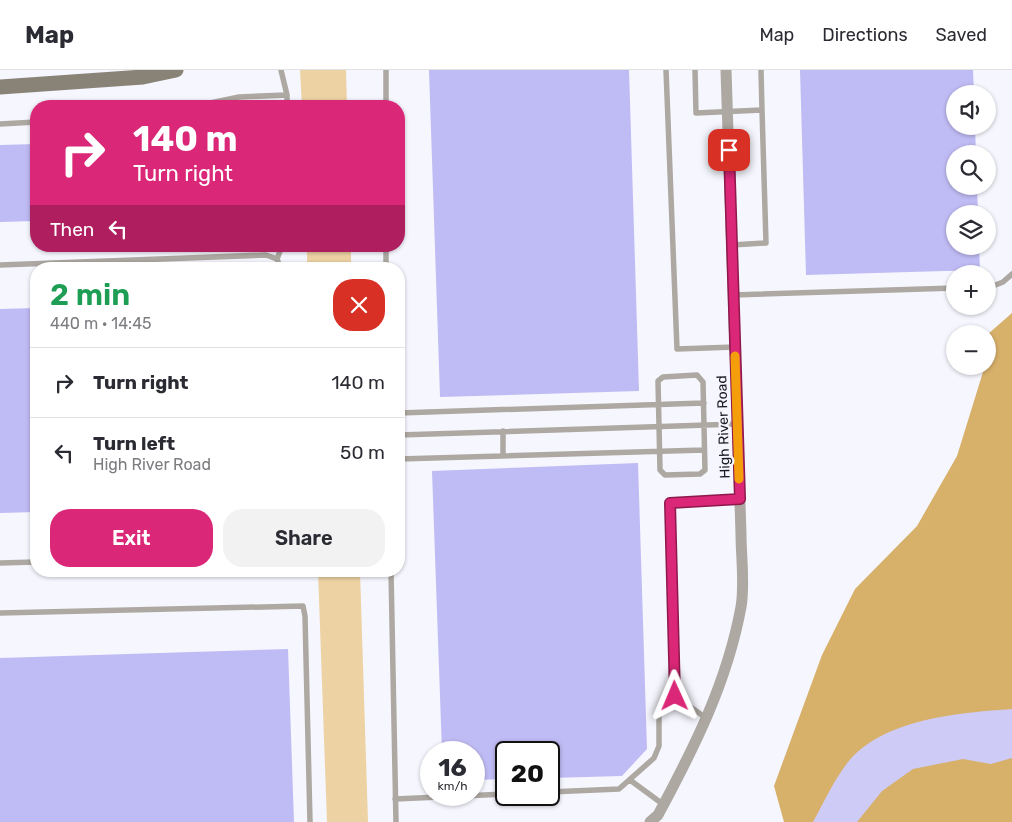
<!DOCTYPE html>
<meta charset="utf-8">
<style>
:root{--surface:#fff;--page:#f2f2f3;--text:#2b2b33;--muted:#7c7c81;--line:#e1e1e2;--accent:#db2777}
body{margin:0;font-family:Rubik,sans-serif;background:var(--page);color:var(--text);height:100vh;display:flex;flex-direction:column;font-size:19px;white-space:nowrap}
*{box-sizing:border-box;margin:0}
p{font-size:16px;color:var(--muted)}
.icon{flex:none;width:28px;height:28px;fill:none;stroke:currentColor;stroke-width:2;stroke-linecap:round;stroke-linejoin:round}
.map{position:relative;flex:1;overflow:hidden}
.sheet{position:absolute;left:30px;top:192px;width:375px;height:315px;display:flex;flex-direction:column;background:var(--surface);border-radius:20px;box-shadow:0 1px 4px #0004}
.sheet>*{flex:none}
.banner{position:absolute;left:30px;top:30px;width:375px;height:152px;border-radius:20px;box-shadow:0 1px 4px #0004;background:#db2777;color:#fff;overflow:hidden}
.controls{position:absolute;left:946px;top:15px;display:grid;gap:10px}
.controls a{display:grid;place-items:center;width:50px;height:50px;border-radius:50%;background:var(--surface);box-shadow:0 1px 4px #0004;font-size:25px}
.speed{position:absolute;left:420px;top:671px;display:flex;gap:10px;font-size:25px;font-weight:700;text-align:center}
.speed>*{display:grid;place-content:center;width:65px;height:65px;border-radius:50%;background:var(--surface);box-shadow:0 1px 4px #0004;line-height:1}
.speed small{font-size:12px;font-weight:400}
.speed .limit{border:2px solid #111;border-radius:8px;background:#fff;color:#111}
.pin{position:absolute;display:grid;place-items:center;width:42px;height:42px;color:#fff;margin:-21px;border-radius:10px;box-shadow:0 2px 8px #0006}
.me{position:absolute;width:55px;margin:-28px;rotate:359deg;stroke-linejoin:round;filter:drop-shadow(0 0 4px #0008)}
.turn{display:flex;align-items:center;gap:18px;height:105px;padding:0 20px;font-size:22px}
.turn .icon{width:65px;height:65px;stroke-width:2.5}
.turn b{display:block;font-size:35px;line-height:42px}
.then{display:flex;align-items:center;height:48px;padding:0 20px;background:#0003;gap:10px;font-size:19px}
.round{display:grid;place-items:center;flex:none;width:52px;height:52px;border-radius:20px;background:var(--page)}
.overview{display:flex;align-items:center;justify-content:space-between;height:85px;padding:0 20px}
h1{font-size:30px;font-weight:600;line-height:38px;color:#1e9e55}
.cta{display:flex;gap:10px;margin-top:auto;padding:10px 20px}
.cta a{flex:1;height:58px;border-radius:20px;background:var(--accent);color:#fff;font-size:20px;font-weight:600;line-height:58px;text-align:center}
.cta a+a{background:var(--page);color:var(--text)}
ul{padding:0;list-style:none}
li{display:flex;align-items:center;gap:15px;height:70px;padding:0 20px;border-top:1px solid var(--line)}
li div{flex:1}
li b{display:block;font-size:19px}
li em{font-style:normal}
header{display:flex;align-items:center;gap:30px;box-sizing:border-box;height:70px;padding:0 25px;background:var(--surface);border-bottom:1px solid var(--line)}
header strong{font-size:24px}
nav{display:flex;gap:28px;margin-inline-start:auto;font-size:18px}
.map>svg:first-child{display:block}
</style>
<header>
<strong>Map</strong>
<nav><a>Map</a><a>Directions</a><a>Saved</a></nav>
</header>
<div class="map">
<svg width="1012" height="752" viewBox="0 0 1012 752">
<rect width="100%" height="100%" fill="#f6f6fe"/>
<!-- green -->
<path fill="#edd2a3" d="M300,0H346L347,36H302Z
M307,176H351V199H307Z
M318,501H360L368,752H327Z"/>
<!-- forest -->
<path fill="#d7b06a" d="M1012,243V752H784L774,716L822,585L855,519L917,456L957,386L983,302L980,296H988V264Z"/>
<!-- water -->
<path fill="#ceccf7" d="M1012,639V688L991,694L963,689L913,699L882,721L857,752H813C824,732 834,710 848,692C885,648 959,643 1012,639Z"/>
<!-- building -->
<path fill="#bfbbf4" d="M429,0H629L639,321L440,327Z
M800,0H973L974,24H955V56H975L976,84H955V116H977L978,144H955V176H979L980,200L806,205Z
M36,74V151L0,152V75Z
M36,238V442L0,443V239Z
M638,393L647,679L622,706L549,708V682H506V709L474,710V682H442L432,401Z
M288,579L294,752H0V588Z"/>
<g fill="none" stroke-linecap="round" stroke-linejoin="round">
<!-- service -->
<path stroke="#ada8a1" stroke-width="5.5" d="M281,0L287,25
M386,0V36
M666,0L677,279L735,277
M695,0L696,43L762,40L766,173L732,175
M761,0L762,40
M196,36L239,27L287,25V36
M0,54L36,52
M386,176V199
M277,189L282,176
M0,195L266,185L277,189L281,199
M988,218L1003,212L1012,204
M733,225L955,218
M697,305L703,312L705,400L700,404L665,405L660,400L658,311L663,307Z
M399,343L704,333
M503,361V385
M399,365L738,354
M399,389L704,380
M0,493L36,492
M391,501L396,752
M0,543L303,536L305,546L310,752
M706,648L675,626L670,433L740,429
M630,710L664,735
M549,722L619,719L654,688L659,676V644
M395,729L506,724"/>
<!-- minor -->
<path stroke="#ada8a1" stroke-width="11" d="M650,752L658,745C694,678 727,613 741,537C745,514 741,487 741,464L726,0"/>
<!-- secondary -->
<path stroke="#898277" stroke-width="15" d="M0,17L143,7L176,0"/>
</g>
<g fill="none" stroke-linecap="round" stroke-linejoin="round">
<!-- route casing -->
<g stroke="#8e194d" stroke-width="12">
<path id="route" d="M675,626L670,433L740,429L729,80"/>
</g>
<!-- route -->
<use href="#route" stroke="#db2777" stroke-width="9"/>
<!-- slow -->
<path stroke="#f59e0b" stroke-width="9" d="M735,286L739,409"/>
</g>
<g text-anchor="middle" stroke-width="4.5" stroke-linejoin="round" paint-order="stroke">
<!-- street labels -->
<g font-size="14" fill="#1c1b22" stroke="#f6f6fe">
<text transform="translate(723 357) rotate(-92)" y="5">High River Road</text>
</g>
</g>
</svg>
<div class="controls">
<a><svg class="icon" aria-label="sound" viewBox="0 0 24 24"><path d="M4 9h4l5-4v14l-5-4H4zM17 9q2 3 0 6"/></svg></a>
<a><svg class="icon" aria-label="search" viewBox="0 0 24 24"><circle cx="10" cy="10" r="6"/><path d="M15 15l6 6"/></svg></a>
<a><svg class="icon" aria-label="layers" viewBox="0 0 24 24"><path d="M12 4l9 5-9 5-9-5zM3 14l9 5 9-5"/></svg></a>
<a>+</a>
<a>−</a>
</div>
<div class="speed"><div>16<small>km/h</small></div><div class="limit">20</div></div>
<div class="pin" style="left:729px;top:80px;background:#d93025"><svg class="icon" aria-label="arrive" viewBox="0 0 24 24"><path d="M6 21V4h12l-3 4 3 4H6"/></svg></div>
<svg class="me" style="left:675px;top:626px" viewBox="-20 -20 40 40"><path d="M0-17L14 15 0 8-14 15z" fill="#db2777" stroke="#fff" stroke-width="4"/></svg>
<div class="banner">
<div class="turn"><svg class="icon" aria-label="right" viewBox="0 0 24 24"><path d="M7 20v-9h11M14 6l5 5-5 5"/></svg><div><b>140 m</b>Turn right</div></div>
<div class="then">Then<svg class="icon" aria-label="left" viewBox="0 0 24 24"><path d="M17 20v-9H6M10 6l-5 5 5 5"/></svg></div>
</div>
<section class="sheet">
<div class="overview"><div><h1>2 min</h1><p>440 m · 14:45</p></div><a class="round" style="background:#d93025;color:#fff"><svg class="icon" aria-label="close" viewBox="0 0 24 24"><path d="M6 6l12 12M18 6L6 18"/></svg></a></div>
<ul>
<li><svg class="icon" aria-label="right" viewBox="0 0 24 24"><path d="M7 20v-9h11M14 6l5 5-5 5"/></svg><div><b>Turn right</b></div><em>140 m</em></li>
<li><svg class="icon" aria-label="left" viewBox="0 0 24 24"><path d="M17 20v-9H6M10 6l-5 5 5 5"/></svg><div><b>Turn left</b><p>High River Road</p></div><em>50 m</em></li>
</ul>
<div class="cta"><a>Exit</a><a>Share</a></div>
</section>
</div>
